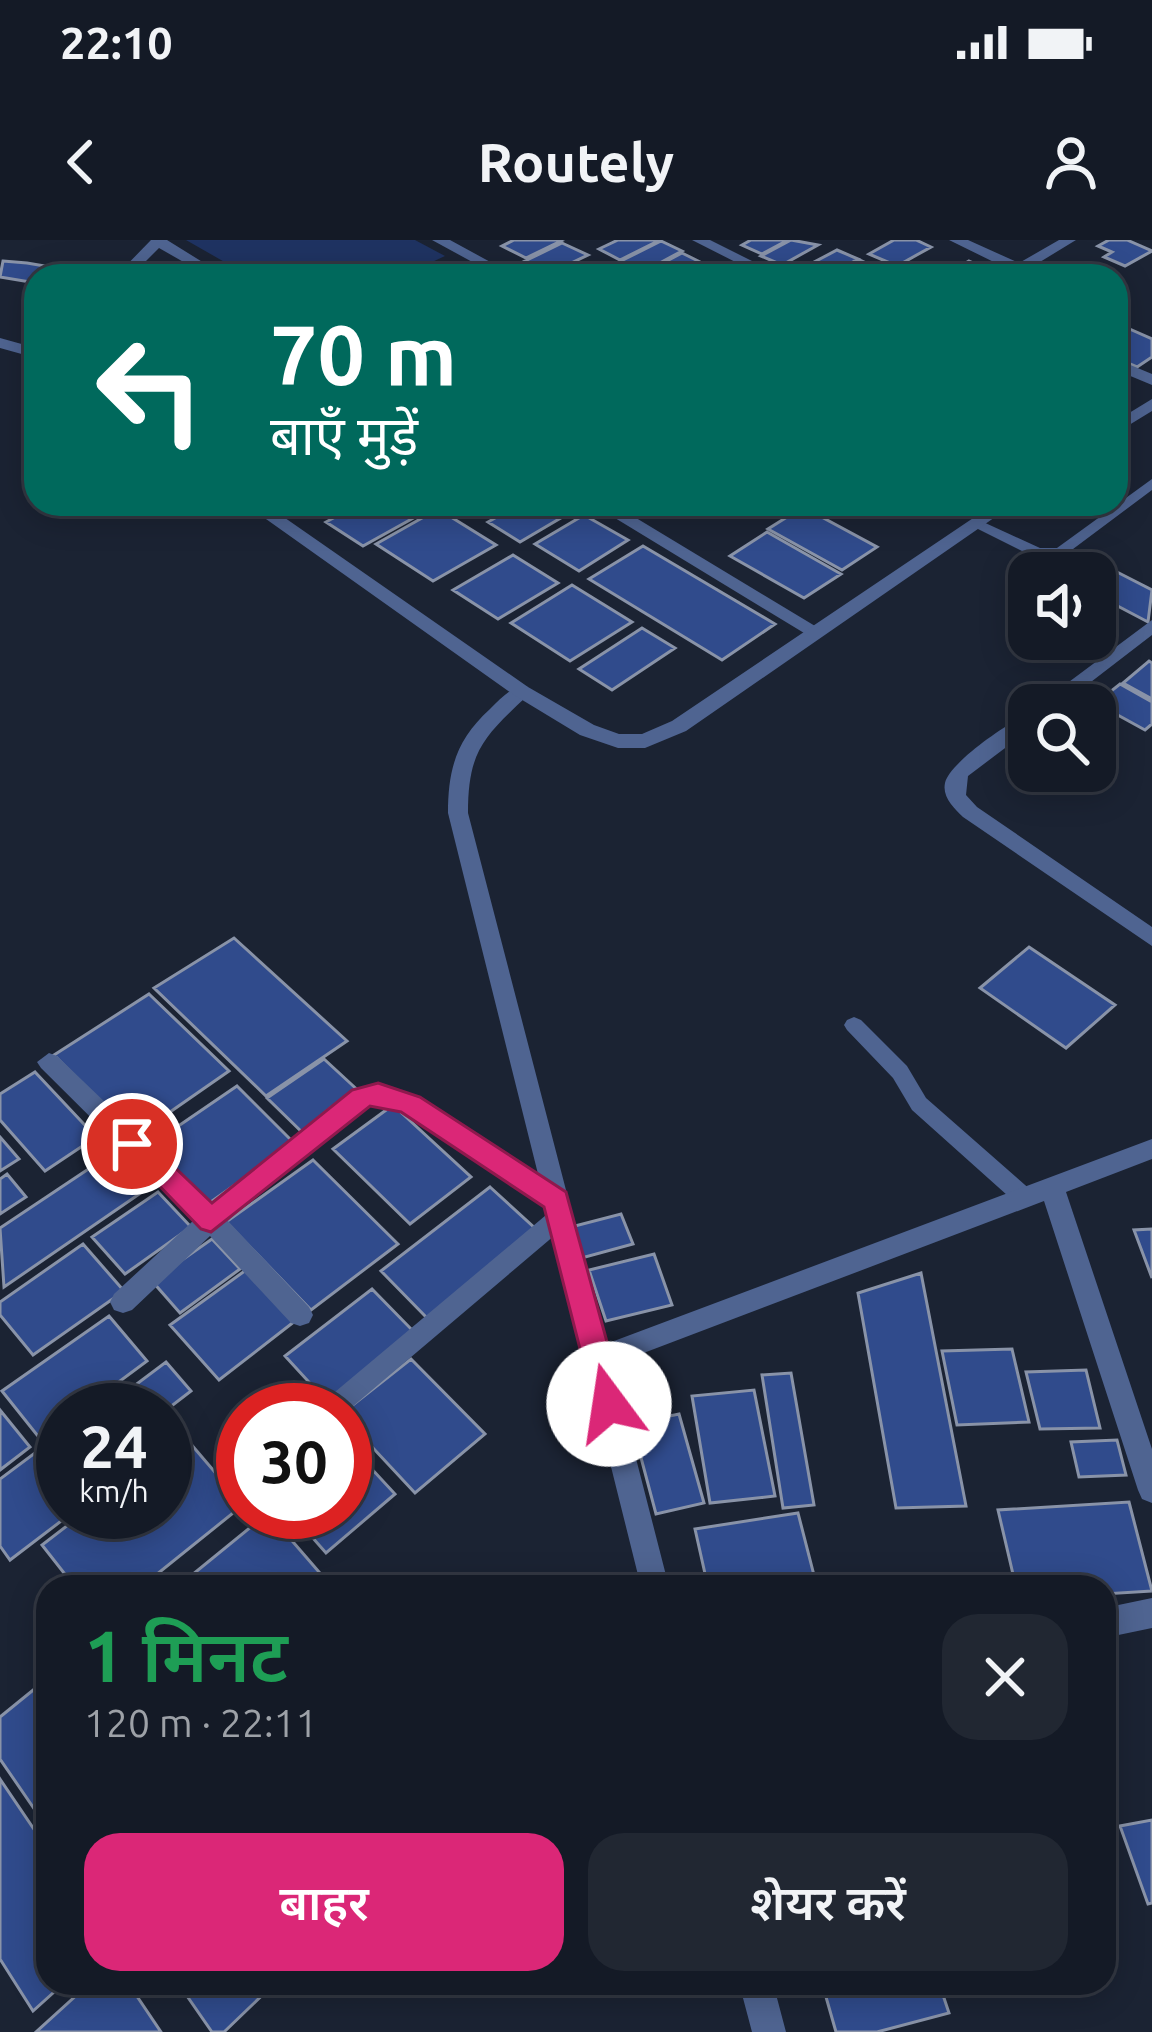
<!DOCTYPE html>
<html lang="hi">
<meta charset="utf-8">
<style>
:root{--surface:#141a26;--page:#212732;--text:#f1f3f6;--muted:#9da1a7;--line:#333843;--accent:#db2777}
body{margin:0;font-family:Ubuntu,"Noto Sans Devanagari",sans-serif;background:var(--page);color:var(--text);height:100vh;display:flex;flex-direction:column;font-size:45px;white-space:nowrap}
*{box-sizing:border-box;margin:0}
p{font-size:39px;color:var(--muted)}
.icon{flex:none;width:66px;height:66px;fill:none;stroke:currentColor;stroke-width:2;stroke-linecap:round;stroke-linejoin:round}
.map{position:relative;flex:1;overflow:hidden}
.details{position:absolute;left:36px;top:1335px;width:1080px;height:420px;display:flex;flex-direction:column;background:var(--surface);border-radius:36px;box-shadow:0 6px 30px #0003,0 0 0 3px var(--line)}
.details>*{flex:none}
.guide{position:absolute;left:24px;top:24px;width:1104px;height:252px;border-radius:36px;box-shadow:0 6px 30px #0003,0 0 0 3px var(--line);background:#00695c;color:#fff;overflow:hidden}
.fabs{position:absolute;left:1008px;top:312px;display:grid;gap:24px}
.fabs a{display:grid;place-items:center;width:108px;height:108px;border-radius:24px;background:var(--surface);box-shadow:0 6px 30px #0003,0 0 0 3px var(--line);font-size:60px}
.speed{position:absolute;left:36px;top:1143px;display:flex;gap:24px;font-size:60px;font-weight:700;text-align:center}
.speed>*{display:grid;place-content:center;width:156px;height:156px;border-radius:50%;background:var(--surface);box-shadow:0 6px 30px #0003,0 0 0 3px var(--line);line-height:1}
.speed small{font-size:30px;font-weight:400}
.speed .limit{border:18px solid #d22;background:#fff;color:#111}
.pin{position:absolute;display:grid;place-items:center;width:102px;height:102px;color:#fff;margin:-51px;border:6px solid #fff;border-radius:50%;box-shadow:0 3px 12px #0007}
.me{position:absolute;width:132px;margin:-66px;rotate:346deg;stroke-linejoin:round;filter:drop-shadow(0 0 9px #0008)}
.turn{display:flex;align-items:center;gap:42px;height:252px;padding:0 48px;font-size:54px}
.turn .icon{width:156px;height:156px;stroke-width:2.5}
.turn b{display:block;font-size:84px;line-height:102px}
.round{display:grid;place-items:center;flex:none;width:126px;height:126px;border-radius:36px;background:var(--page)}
.headline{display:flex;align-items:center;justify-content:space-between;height:204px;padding:0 48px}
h1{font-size:72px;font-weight:600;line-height:90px;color:#1e9e55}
.primary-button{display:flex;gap:24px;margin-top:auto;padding:24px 48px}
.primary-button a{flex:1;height:138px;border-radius:36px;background:var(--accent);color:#fff;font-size:48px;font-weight:600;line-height:138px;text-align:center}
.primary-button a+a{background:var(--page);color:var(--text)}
.status{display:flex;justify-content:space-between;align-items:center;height:84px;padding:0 60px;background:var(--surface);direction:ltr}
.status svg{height:33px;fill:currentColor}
header{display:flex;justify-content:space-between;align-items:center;height:156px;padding:0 48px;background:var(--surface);font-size:54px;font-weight:600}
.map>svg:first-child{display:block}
</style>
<div class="status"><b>22:10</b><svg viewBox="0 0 49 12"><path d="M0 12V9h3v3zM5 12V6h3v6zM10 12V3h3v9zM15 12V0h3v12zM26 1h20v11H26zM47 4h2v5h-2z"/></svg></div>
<header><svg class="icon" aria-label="back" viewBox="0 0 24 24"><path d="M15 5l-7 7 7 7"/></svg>Routely<svg class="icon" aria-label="person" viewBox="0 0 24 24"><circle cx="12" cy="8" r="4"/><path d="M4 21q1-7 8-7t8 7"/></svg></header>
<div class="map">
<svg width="1152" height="1792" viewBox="0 0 1152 1792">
<rect width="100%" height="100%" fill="#1b2333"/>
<!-- green -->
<path fill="#1f3362" d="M186,0H415L445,16L402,36H249Z"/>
<!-- building -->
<path fill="#304b8c" stroke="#8993a8" stroke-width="3" d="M514,0H558L561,1L526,18L502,6Z
M618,0H660L620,20L599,9Z
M751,0H788L762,14L742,5Z
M791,0L818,5L782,25L761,16Z
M894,0H916L931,7L897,26L869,14Z
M1109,0H1127L1152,11L1125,26L1104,17L1112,12L1098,6Z
M661,1L682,11L643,32L621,21Z
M562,3L588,15L548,34L523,22Z
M837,10L858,19L828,36L799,30Z
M682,13L708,26L688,36L646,32Z
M860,20L879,29L866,36H832Z
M3,21L27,23L80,32L76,36H36V43L0,37Z
M969,21L994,32L944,36Z
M1116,83L1152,99V117L1137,127L1116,118Z
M359,264H432L435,266L363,306L326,282Z
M520,264H567L576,269L520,302L488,282Z
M803,267L877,307L842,330L768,289Z
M438,269L496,305L433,341L376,304Z
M584,275L628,300L579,331L535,304Z
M767,292L841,334L804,358L730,316Z
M643,306L775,384L722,420L589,339Z
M513,315L558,343L498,379L453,350Z
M1115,331L1152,350L1148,382L1095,354V345Z
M572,345L632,382L570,421L511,383Z
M642,388L675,408L612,450L579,429Z
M1149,421L1152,423V459L1123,443Z
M1120,444L1152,462V484L1145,490L1096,463Z
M234,698L347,801L266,856L154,748Z
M1029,707L1115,765L1066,808L980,748Z
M149,754L229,831L134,897L54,815Z
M324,819L363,855L306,896L267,858Z
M35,832L96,897L45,931L0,880V854Z
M237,846L294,903L208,964L152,904Z
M393,865L471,937L410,984L333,909Z
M0,897L19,919L0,931Z
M114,912L148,948L4,1047L0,988Z
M313,920L398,1004L311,1070L226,982Z
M7,934L26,957L0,974V939Z
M490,947L538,991L428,1079L381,1031Z
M158,952L191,987L125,1034L92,997Z
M621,974L633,1004L578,1019L567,988Z
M1152,989V1038L1134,990Z
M212,999L240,1029L180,1073L152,1041Z
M83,1004L124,1051L33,1115L0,1075V1062Z
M654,1014L672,1065L606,1081L589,1030Z
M246,1030L295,1081L219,1140L170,1085Z
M921,1033L966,1266L896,1268L858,1053Z
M372,1049L416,1094L329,1164L285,1116Z
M109,1076L147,1121L81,1170H63V1184L41,1200L2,1151Z
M1012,1109L1029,1182L957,1185L942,1111Z
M411,1119L485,1194L415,1253L345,1178V1171Z
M166,1122L191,1151L165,1171L102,1170Z
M1086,1130L1100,1188L1040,1189L1026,1132Z
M791,1133L814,1265L783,1268L762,1135Z
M754,1150L775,1256L710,1263L692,1156Z
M0,1170L30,1207L0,1230Z
M679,1174L704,1263L656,1274L632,1184Z
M63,1192V1272H73L10,1320L0,1306V1239Z
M184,1196L243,1265L141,1347H75L42,1305L85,1272H165V1211Z
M345,1200L395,1254L326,1313L290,1272H345Z
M1117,1200L1126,1235L1079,1237L1071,1202Z
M1129,1262L1152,1351L1104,1354V1347H1016L998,1270Z
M268,1273L332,1347H193L187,1339Z
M798,1273L817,1347H708L695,1289Z
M48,1438V1589L0,1519V1477Z
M0,1539L48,1610V1743H64L33,1771L0,1719Z
M1152,1580V1663L1148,1664L1120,1586Z
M90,1743H128L161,1792H36Z
M178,1743H275L224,1792H212Z
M822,1743H939L949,1773L877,1792H836Z"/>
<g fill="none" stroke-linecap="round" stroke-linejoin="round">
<!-- service -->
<path fill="#4f6491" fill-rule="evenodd" d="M1152,239V250L1061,318L1032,316L968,284L981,281L1040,308H1057Z
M854,777L861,780L907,826L926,858L1033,952L1036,958L1033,964L1025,967L1017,964L912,870L893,838L847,790L844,785L847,780Z
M560,968L568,970L571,977L568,984L345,1173V1170H319L323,1162L552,970Z"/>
<!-- minor -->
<path fill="#4f6491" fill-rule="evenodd" d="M151,0H167L225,36H208L159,8L131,36H116Z
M432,0H450L516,36H498Z
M692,0H710L782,36H763Z
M949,0H968L1019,23L1059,0H1076L1017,36H1000L1008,29Z
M1116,119L1152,134V145L1116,130Z
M592,264H613L825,392L816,398L809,396Z
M1152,380V395L1061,465H1038Z
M521,445L528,447V455C484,497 468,510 468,573L606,1104L1152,899V919L1066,952L1152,1209V1263L1142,1259L1138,1250L1044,961L612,1125L669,1347H641L546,966L402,873C394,870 384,864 375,865C347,867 253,959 228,981L309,1067L313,1075L309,1083L300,1086L291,1083L210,996L132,1070L123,1073L114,1070L110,1062L114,1054L194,980L41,828L37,822L49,813L57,816L212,965L330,866L372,846L418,859L538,934L448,573C448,528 457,499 490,469C500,459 509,450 521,445Z
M1029,474V490L968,536L966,555L977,567L1152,687V706L963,577C954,568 942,557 945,543C949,523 1010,481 1029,474Z
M1152,1358V1388L1104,1398V1368Z
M739,1743H773L786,1792H752Z"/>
<!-- tertiary -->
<path fill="#4f6491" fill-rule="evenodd" d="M0,98L36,108V118L0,108Z
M1152,159V171L1116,193V181Z
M245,264H265L528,447L594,485L619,494H642L672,481L994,264H1014L686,491L645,508H618L580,495L514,455Z"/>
</g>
<!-- route -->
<path fill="#db2777" stroke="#8e194d" stroke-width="3" d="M378,843L420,857L566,952L624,1164L620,1174L609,1178L598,1174L594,1164L544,967L401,872L370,866L211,992L201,989L119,904L123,896H142L212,963L352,850Z"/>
</svg>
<div class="fabs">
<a><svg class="icon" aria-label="sound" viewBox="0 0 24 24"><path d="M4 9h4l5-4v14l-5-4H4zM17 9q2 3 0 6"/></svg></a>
<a><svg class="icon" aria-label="search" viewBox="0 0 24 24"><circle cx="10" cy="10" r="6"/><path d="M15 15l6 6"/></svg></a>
</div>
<div class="speed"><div>24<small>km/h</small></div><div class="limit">30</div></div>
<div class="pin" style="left:132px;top:904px;background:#d93025"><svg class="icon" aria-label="arrive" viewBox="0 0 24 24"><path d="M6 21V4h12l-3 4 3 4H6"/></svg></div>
<svg class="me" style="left:609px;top:1164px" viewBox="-20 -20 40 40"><circle r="19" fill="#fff"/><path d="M0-13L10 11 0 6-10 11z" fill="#db2777"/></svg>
<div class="guide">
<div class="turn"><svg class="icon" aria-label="left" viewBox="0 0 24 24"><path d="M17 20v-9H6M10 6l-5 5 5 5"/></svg><div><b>70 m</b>बाएँ मुड़ें</div></div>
</div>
<section class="details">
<div class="headline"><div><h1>1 मिनट</h1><p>120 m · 22:11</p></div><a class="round"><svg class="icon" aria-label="close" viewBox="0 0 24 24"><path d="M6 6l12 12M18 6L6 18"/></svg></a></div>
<div class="primary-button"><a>बाहर</a><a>शेयर करें</a></div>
</section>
</div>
